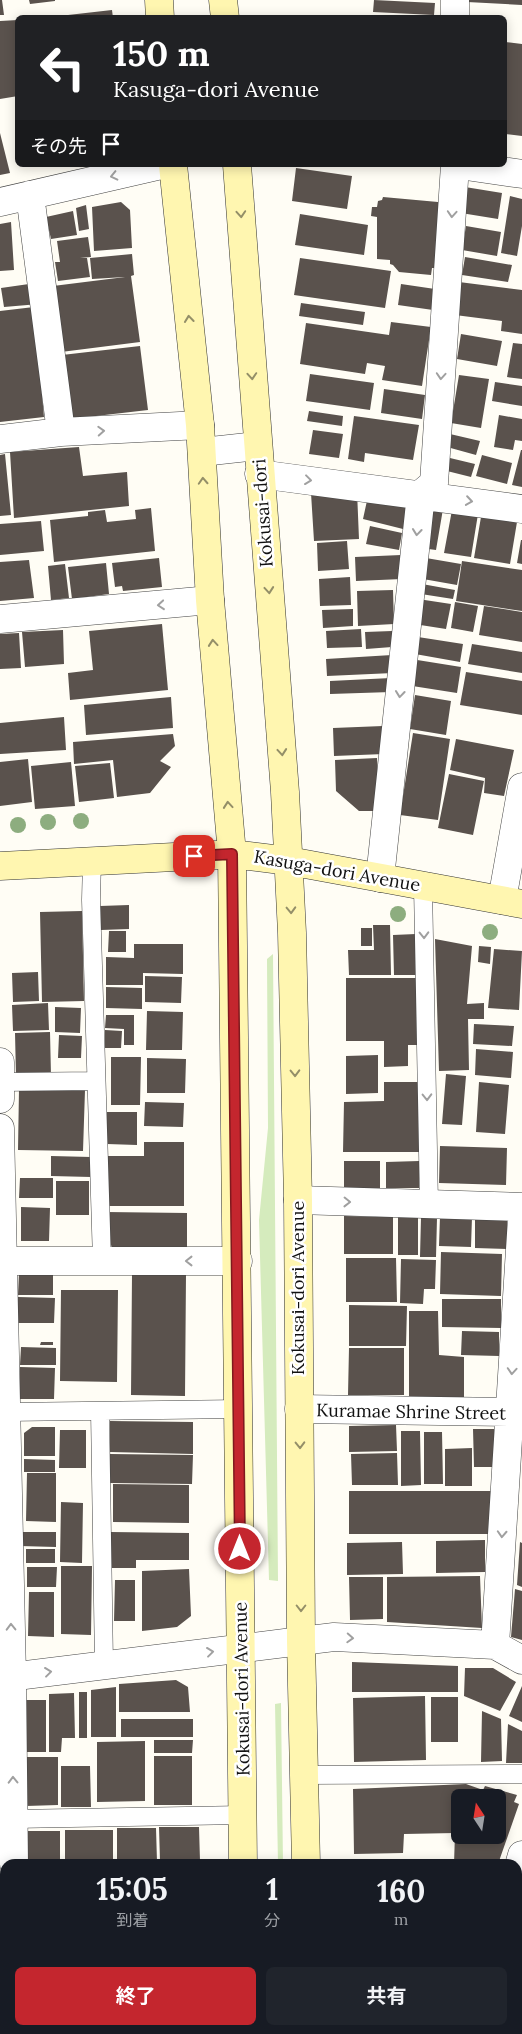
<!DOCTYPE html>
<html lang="ja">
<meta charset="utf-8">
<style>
:root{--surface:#171b24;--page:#20242c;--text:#f1f3f6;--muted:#9ea1a6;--accent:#c4262e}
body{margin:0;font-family:Lora,"Noto Sans JP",serif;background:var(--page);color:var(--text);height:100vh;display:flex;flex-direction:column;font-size:19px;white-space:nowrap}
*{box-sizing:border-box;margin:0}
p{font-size:16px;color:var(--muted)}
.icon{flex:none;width:28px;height:28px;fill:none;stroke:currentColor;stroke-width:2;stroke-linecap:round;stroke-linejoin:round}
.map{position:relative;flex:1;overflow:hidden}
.panel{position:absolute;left:0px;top:1859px;width:522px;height:176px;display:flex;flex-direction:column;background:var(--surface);border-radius:15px 15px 0 0;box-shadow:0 2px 12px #0003}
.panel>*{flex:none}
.top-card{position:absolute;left:15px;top:15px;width:492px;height:152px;border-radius:8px;box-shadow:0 2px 12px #0003;background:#202124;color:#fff;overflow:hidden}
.needle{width:32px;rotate:348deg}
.tools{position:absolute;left:451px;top:1789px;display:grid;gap:10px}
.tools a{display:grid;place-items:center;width:55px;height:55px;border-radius:8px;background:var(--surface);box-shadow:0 2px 12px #0003;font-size:25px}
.pin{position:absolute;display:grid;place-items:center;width:42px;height:42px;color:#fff;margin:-21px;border-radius:10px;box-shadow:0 2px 8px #0006}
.me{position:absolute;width:55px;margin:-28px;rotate:0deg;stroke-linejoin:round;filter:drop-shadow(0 0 4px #0008)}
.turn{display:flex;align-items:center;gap:18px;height:105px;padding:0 15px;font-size:22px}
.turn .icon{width:65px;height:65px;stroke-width:2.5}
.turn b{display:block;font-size:35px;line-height:42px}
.then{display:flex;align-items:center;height:48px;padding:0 15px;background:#0003;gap:10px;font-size:19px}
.eta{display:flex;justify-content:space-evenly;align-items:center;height:85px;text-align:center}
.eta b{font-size:30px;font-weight:700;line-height:35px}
.button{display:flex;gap:10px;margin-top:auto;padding:10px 15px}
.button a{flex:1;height:58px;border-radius:8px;background:var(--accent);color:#fff;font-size:20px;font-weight:700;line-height:58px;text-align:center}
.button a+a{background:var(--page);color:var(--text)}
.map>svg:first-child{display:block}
</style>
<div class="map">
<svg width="522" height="2034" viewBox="0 0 522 2034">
<rect width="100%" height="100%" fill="#fffdf5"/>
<!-- green -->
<path fill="#d5ebbd" d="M273,954L278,1581L269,1580L259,1220L268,1128L267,959Z
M281,1703L283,1864H278L275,1704Z"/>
<!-- building -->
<path fill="#5a524d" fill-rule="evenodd" d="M0,0H2L4,15H0Z
M29,0H55V1L30,4Z
M374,0L435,3L434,15L373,12Z
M467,0H522V5L467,2Z
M112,10L113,18H68V15Z
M367,15L395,16V18H367Z
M18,20V96L0,99V21Z
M505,42L522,44V136L505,134Z
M0,133L10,173L0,175Z
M296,168L352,176L347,209L292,201Z
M465,187L502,193L498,219L461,213Z
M510,196L522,199V226L517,256L501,253Z
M383,197L438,202V208L442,212L439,268H432L431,275L399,272L393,265L390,264V260L377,259V217L371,216L372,207H377L378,201L382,200Z
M121,202L130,210L132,248L94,251L92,207Z
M86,205L89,229L79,231L76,208Z
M73,211L77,235L51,239L46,217Z
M300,214L368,225L364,255L295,245Z
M11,222L14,270L0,271V224Z
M466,226L501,232L497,256L462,250Z
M88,237L91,257L80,258H87L90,277L58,281L55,262H60L57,241Z
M132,254L134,275L131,276L140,342L61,352L53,286L125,277L92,279L90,258Z
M465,257L512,265L508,282L462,275Z
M300,258L391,271L385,308L294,295Z
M459,282L522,290V334L501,331L502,321L455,315Z
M36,283L39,304L4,307L1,288Z
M401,284L435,289L433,310L398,305Z
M301,303L365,312L363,325L299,316Z
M34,307L44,417L0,422V311Z
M391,322L431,327L422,386L382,380L385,366L367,363L365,374L300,364L306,323L389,335Z
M461,334L502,341L497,366L457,359Z
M513,343L522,344V379L507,377Z
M140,346L148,410L70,419L62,355Z
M310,374L374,383L370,410L306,401Z
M459,375L489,379L481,428L451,423Z
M495,382L522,386V406L492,401Z
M384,389L425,395L422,419L381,413Z
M309,411L343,416L342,426L307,421Z
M499,415L522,419V441L515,440L513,450L494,447Z
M354,416L419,425L413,460L365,453L364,462L348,459Z
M313,430L343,434L339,458L309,454Z
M450,434L480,441L476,455L447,447Z
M79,447L83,476L127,472L129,506L14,518L10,452Z
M521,450H522V487L512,485Z
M5,454L11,515L0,516V455Z
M482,455L512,463L507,484L476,476Z
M450,458L475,464L471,477L447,471Z
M357,491L359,539L314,541L311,493Z
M368,496L408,506L403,529L363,519Z
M428,506L443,509L436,550L421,548Z
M151,508L155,551L54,562L50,520L88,516V512L105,510L107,522L136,519L135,510Z
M452,510L478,514L471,557L444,553Z
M481,517L517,522L510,564L474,558Z
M41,521L44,551L0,555V524Z
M370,526L402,533L399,550L366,544Z
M521,540H522V564L517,563Z
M347,541L349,569L318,571L317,543Z
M401,555L402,579L356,581L355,557Z
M159,558L162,587L123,591L122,586L115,587L112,563Z
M426,558L461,564L457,585L423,579Z
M29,560L34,598L0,601V562Z
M462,561L522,570V611L456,601Z
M106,563L109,594L72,599L68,567Z
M65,564L69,598L51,600L48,566Z
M350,577L351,605L320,606L319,579Z
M422,584L455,590L453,599L421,594Z
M393,590L394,624L358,626L357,591Z
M418,599L451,604L446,629L414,624Z
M455,602L478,606L473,632L451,628Z
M484,606L522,612V642L479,635Z
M353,609V626L323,628L322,610Z
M162,624L168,690L70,700L68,673L93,670L89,631Z
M361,629L362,647L327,648L326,631Z
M63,630L64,664L25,667L22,632Z
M392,631V647L366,649L365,632Z
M19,633L21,668L0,669V634Z
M418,637L463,644L460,662L415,654Z
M472,644L522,652V673L468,664Z
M392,655L393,673L327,676L326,659Z
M411,659L461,667L457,693L406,685Z
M466,672L522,681V715L460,705Z
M391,678V692L330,694V681Z
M415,695L451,701L446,735L410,729Z
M171,697L173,728L86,735L84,705Z
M64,717L66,750L0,754V723Z
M383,726L384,754L334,756L333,728Z
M413,733L450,739L438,820L400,815Z
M173,734L175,746L160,761L171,767L150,793L117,797L113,760L74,764L73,742Z
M456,739L514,750L504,796L484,793L485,778L450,770Z
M377,758L380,811H359L336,791L335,760Z
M28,759L32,802L0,806V762Z
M71,762L75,806L35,809L31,766Z
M110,763L114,798L79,802L75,766Z
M449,774L484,781L473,835L438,828Z
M129,905V929L101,930L100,906Z
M82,911L84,1001L42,1002L40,912Z
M373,925H390L391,975H349L348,950H374Z
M361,928H372V946H361Z
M109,931H126V952H108Z
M416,934V975H394L393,935Z
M435,939L472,946L467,1004L484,1003V1019H468L469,1070L439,1071Z
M134,944H183V974L143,973V985H106V957L134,958Z
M479,946L491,947L490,964L478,962Z
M494,949L522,951L519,1010L488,1008Z
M38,972L39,1001L13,1002L12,973Z
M145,976L182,977L181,1003L145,1002Z
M346,978H417V1045H408V1066L384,1067V1041H346Z
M106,987L142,988V1009L106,1008Z
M48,1003L49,1030L13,1031L12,1005Z
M55,1007L81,1008L80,1033L55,1032Z
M147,1011L183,1012L182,1050H146Z
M106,1015H134V1045H124V1029L105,1028Z
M474,1024L514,1026L512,1046L473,1044Z
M105,1030L122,1031L121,1048H105Z
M50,1032L51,1076L16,1077L15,1033Z
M59,1035L82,1036L81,1058H58Z
M476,1049L513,1052L511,1078L475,1075Z
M378,1055V1093L346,1094V1056Z
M111,1057H141L140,1105H111Z
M147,1058L186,1059L185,1093H147Z
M446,1074L466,1076L462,1125L442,1124Z
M384,1082H419V1152H343L344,1102L384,1101Z
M479,1082L509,1085L505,1134L476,1132Z
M19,1089L85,1090L83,1151L18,1150Z
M145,1102L184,1103L183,1127L144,1126Z
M107,1112H137V1145L107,1144Z
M144,1142H184V1206H106V1156H144Z
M440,1146L507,1148L506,1185L439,1183Z
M51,1156L91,1157V1177L51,1176Z
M344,1161H380V1188H344Z
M419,1161V1188H386V1162Z
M20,1178H53V1198H19Z
M56,1181H89V1215H56Z
M21,1207L50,1208L49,1241H21Z
M106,1212L187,1213V1247H112L106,1236Z
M344,1216L393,1217V1254H344Z
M398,1216H418V1255H398Z
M440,1216L472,1217L471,1247L439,1246Z
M421,1218H437L436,1257H420Z
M475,1218H507V1249L475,1248Z
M441,1252L502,1254L501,1296L440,1294Z
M346,1258H396L397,1302H346Z
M401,1259L436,1260L435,1289H424L423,1304L400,1303Z
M19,1272H53V1295H18Z
M132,1274H186L185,1396L131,1395Z
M61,1290H118L117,1382L60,1381Z
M18,1297L55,1298L54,1323H18Z
M442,1299H501V1328L442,1327Z
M349,1305L407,1306L406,1346H349Z
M409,1311H438L439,1355L464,1357V1398H409Z
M462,1331L499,1332V1356L461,1355Z
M41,1342H53V1345H40Z
M21,1347L56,1348V1365H20Z
M349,1348H404V1395H348Z
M20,1367L55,1368L54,1399H19Z
M110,1421L193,1422V1454L110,1452Z
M396,1425L397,1451L349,1452V1426Z
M32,1427H55V1456H24V1433Z
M473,1429H494V1467H474Z
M60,1430H86V1468H59Z
M401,1431H420L421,1485L401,1486Z
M424,1432H442L443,1484H424Z
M472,1448V1486H445V1449Z
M397,1453L398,1485H352L351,1454Z
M110,1454L193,1455L192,1484L110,1483Z
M24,1459L55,1460V1472H24Z
M27,1473H56V1522L26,1521Z
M113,1484L189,1485V1523L113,1522Z
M349,1491H491V1534H349Z
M61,1502L83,1503L82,1563L60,1562Z
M21,1532H56V1547L20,1546Z
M111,1532L189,1533V1560H136V1568H110Z
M485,1540V1572L436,1573V1541Z
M402,1542L403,1574L347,1575V1543Z
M520,1542L522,1543V1587L517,1585Z
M26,1549H55V1563H26Z
M61,1566H92L91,1635L61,1634Z
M27,1567H57L56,1587H27Z
M189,1569L191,1616L177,1627L142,1631V1571Z
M480,1576L482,1628L387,1622V1577Z
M349,1577H383V1619L350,1620Z
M115,1580H135V1621H114Z
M515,1589L522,1591V1640L511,1637Z
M29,1592H54V1637L28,1636Z
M352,1662L458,1666V1692H352Z
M465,1668H493L516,1682L500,1711L464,1696Z
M176,1680L188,1687L190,1712H119V1684Z
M522,1686V1722L509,1716Z
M116,1687V1737H91V1690Z
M79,1692H87V1738H79Z
M74,1693L75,1738H62L61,1752H49V1694Z
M425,1696L426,1760L354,1762L353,1698Z
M431,1697H458V1742H431Z
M23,1700H46V1752H24Z
M482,1711L501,1719L502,1761L481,1762Z
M121,1719H193V1737H121Z
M508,1724L522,1731V1763H506Z
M154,1740H193L192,1753H154Z
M145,1741V1801L97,1802V1742Z
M154,1756H192V1805H154Z
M25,1757H58V1805L26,1806Z
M61,1766H90L91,1807H61Z
M466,1784L483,1790L485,1786L517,1795L514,1802L519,1804L498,1864H454L455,1833L404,1834L403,1853L354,1854L353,1789ZM460,1798H498V1835H460Z
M159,1827H199L200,1861H160Z
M117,1828H156L157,1862H117Z
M65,1830H113V1862L65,1863Z
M28,1831H60V1863H28Z
M408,1861V1864H378V1862Z
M446,1861V1864H413V1862Z
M522,1926V1970H518V1938Z
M518,2006H522V2034H484V2030H518Z
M134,2030H144V2034H114Z
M149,2030H197V2034H149Z
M358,2030H393V2034H358Z
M404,2030H422V2034H404Z
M428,2030H458V2032L428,2034Z"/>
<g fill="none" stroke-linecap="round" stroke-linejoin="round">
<!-- service casing -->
<g stroke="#444" stroke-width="19">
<path id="service" d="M92,860L91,900L102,1261
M423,886L429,1204
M0,1082L96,1081
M100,1411L104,1665
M6,1412L239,1409
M304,1775L522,1774
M13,1819L243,1815
M479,2030V2034"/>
</g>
<!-- minor casing -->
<g stroke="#444" stroke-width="29">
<path id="minor" d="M455,18V0
M459,165L522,174
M30,195L61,432
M0,202L161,165
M0,439L61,432L200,425
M202,452L257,446
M259,474L522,509
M0,619L210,600
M380,878L421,494L434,483L455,165
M502,900L522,787
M0,1062V1099
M0,1128L12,1676L14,1864
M298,1200L522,1207
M0,1261H238
M299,1409L509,1412L522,1417
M301,1641L334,1637L495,1645L522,1660
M495,1645L522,1218
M518,1869L522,1855
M518,1991H522
M0,2021H5"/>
</g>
<!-- tertiary casing -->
<g stroke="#444" stroke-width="29">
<path id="tertiary" d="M0,1678L301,1641"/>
</g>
<!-- secondary casing -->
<g stroke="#333" stroke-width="29">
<path id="secondary" d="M159,0L160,18
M223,0L225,18
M173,165L200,425L210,600L232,854L243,1864
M237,165L285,792L292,933L298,1200L301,1641L306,1864
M0,866L232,854L289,861L522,904
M246,2030V2034
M309,2030V2034"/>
</g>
<!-- service -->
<use href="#service" stroke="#fff" stroke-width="18"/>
<!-- minor -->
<use href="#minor" stroke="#fff" stroke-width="28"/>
<!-- tertiary -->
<use href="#tertiary" stroke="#fff" stroke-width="28"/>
<!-- secondary -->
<use href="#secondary" stroke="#fff6b0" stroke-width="28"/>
</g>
<!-- trees -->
<g fill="#8dad7f">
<circle cx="81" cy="821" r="8"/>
<circle cx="48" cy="822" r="8"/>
<circle cx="18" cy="825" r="8"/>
<circle cx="398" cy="914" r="8"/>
<circle cx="490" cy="932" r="8"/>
</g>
<!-- one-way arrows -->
<defs><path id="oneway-chevron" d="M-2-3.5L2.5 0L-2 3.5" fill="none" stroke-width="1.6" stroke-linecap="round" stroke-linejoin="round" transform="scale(1.25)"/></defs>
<g stroke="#a0a0a0">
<use href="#oneway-chevron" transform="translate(114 176) rotate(167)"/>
<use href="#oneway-chevron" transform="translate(452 214) rotate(94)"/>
<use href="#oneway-chevron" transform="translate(441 376) rotate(94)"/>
<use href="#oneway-chevron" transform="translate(101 431) rotate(-3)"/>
<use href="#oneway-chevron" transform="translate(308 480) rotate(7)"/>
<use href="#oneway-chevron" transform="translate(469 501) rotate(8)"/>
<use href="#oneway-chevron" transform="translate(417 532) rotate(96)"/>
<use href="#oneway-chevron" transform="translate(161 605) rotate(175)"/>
<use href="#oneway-chevron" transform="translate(400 694) rotate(96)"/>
<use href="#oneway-chevron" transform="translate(424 935) rotate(89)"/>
<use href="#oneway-chevron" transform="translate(427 1097) rotate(89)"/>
<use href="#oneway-chevron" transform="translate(347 1202) rotate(1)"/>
<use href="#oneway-chevron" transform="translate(189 1261) rotate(-180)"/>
<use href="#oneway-chevron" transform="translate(512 1371) rotate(94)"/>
<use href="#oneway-chevron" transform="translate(502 1534) rotate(93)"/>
<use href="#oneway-chevron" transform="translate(11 1627) rotate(-91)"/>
<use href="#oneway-chevron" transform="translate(350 1638) rotate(3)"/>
<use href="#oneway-chevron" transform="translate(210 1652) rotate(-7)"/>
<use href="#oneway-chevron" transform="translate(48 1672) rotate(-7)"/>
<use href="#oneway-chevron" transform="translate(13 1780) rotate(-91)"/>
</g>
<g stroke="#948f68">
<use href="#oneway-chevron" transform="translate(241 214) rotate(86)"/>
<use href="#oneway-chevron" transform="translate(189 319) rotate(-96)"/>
<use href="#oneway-chevron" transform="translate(252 376) rotate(86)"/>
<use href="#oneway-chevron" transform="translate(203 481) rotate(-93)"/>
<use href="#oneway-chevron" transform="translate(269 590) rotate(85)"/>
<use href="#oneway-chevron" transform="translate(213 643) rotate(-95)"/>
<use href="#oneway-chevron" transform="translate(282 752) rotate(85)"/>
<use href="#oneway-chevron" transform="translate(228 805) rotate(-95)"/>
<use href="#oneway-chevron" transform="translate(291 910) rotate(88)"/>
<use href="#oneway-chevron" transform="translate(295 1073) rotate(89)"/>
<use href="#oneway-chevron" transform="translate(300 1445) rotate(89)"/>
<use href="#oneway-chevron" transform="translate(301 1608) rotate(90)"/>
</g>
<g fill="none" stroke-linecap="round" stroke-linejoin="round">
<!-- route casing -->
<g stroke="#7f191e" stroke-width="12">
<path id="route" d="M194,856L232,854L240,1549"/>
</g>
<!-- route -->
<use href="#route" stroke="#c4262e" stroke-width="9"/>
</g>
<g text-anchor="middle" stroke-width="5" stroke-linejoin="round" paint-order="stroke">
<!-- street labels -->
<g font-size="18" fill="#111" stroke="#fff">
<text transform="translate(263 513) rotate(-94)" y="6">Kokusai-dori</text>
<text transform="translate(337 871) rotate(10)" y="6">Kasuga-dori Avenue</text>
<text transform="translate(298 1288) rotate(-90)" y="6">Kokusai-dori Avenue</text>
<text transform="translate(411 1412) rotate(1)" y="6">Kuramae Shrine Street</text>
<text transform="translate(242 1689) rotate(-91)" y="6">Kokusai-dori Avenue</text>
</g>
</g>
</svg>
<div class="tools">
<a><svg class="needle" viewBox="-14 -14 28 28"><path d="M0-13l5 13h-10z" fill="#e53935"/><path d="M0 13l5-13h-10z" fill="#9ea1a6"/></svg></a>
</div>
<div class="pin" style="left:194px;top:856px;background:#d93025"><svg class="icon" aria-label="arrive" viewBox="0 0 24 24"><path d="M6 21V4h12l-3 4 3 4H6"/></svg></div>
<svg class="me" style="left:240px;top:1549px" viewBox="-20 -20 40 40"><circle r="17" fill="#c4262e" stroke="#fff" stroke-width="3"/><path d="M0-11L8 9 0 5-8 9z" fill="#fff"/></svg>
<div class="top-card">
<div class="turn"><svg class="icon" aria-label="left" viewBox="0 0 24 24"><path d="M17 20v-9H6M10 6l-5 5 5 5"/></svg><div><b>150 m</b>Kasuga-dori Avenue</div></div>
<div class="then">その先<svg class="icon" aria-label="arrive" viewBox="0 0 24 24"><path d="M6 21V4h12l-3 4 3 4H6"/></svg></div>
</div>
<section class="panel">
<div class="eta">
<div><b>15:05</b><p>到着</p></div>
<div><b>1</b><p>分</p></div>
<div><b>160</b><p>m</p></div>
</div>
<div class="button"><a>終了</a><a>共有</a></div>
</section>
</div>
